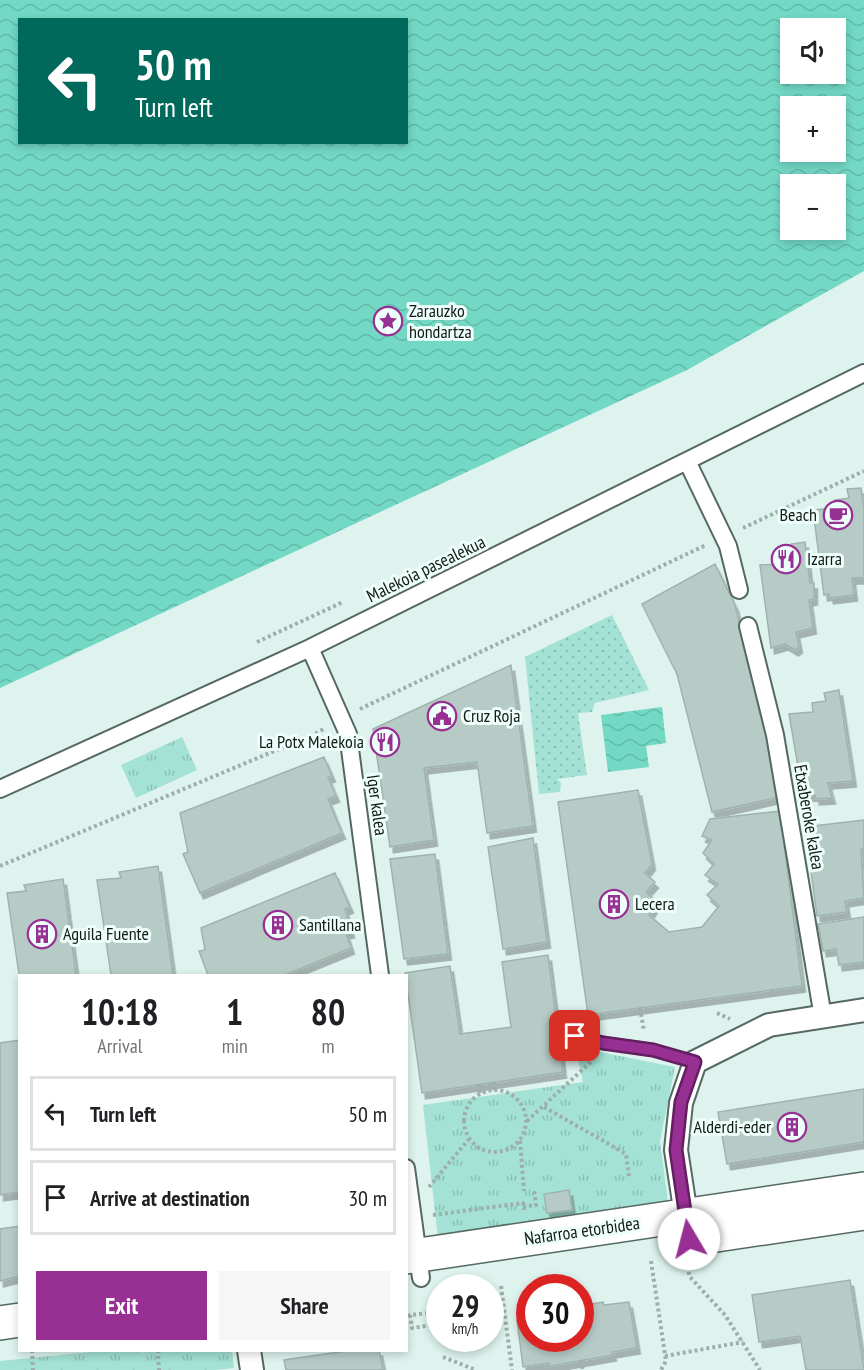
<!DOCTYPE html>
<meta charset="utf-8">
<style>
:root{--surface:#fff;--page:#f6f6f6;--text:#202124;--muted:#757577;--line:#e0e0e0;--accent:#983094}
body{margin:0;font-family:"PT Sans Narrow",sans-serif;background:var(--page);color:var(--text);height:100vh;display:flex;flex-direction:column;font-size:22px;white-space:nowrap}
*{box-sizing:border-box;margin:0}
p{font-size:20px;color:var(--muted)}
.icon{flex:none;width:33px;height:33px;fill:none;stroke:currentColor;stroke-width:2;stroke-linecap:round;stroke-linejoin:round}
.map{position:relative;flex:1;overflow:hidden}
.sheet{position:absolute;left:18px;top:974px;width:390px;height:378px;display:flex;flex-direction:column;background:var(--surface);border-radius:0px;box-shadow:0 3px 9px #0003}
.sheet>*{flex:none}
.hud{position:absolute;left:18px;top:18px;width:390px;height:126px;border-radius:0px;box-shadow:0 3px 9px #0003;background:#00695c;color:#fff;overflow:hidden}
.buttons{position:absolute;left:780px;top:18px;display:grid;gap:12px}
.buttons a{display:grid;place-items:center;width:66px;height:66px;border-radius:0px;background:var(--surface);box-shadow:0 3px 9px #0003;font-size:30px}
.speed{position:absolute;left:426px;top:1274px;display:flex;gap:12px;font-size:30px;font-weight:700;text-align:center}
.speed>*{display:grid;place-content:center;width:78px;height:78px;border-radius:50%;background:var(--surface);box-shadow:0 3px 9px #0003;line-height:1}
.speed small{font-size:15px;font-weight:400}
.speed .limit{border:9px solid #d22;background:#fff;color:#111}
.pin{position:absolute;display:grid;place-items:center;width:51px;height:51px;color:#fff;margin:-26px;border-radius:12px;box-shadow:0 3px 9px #0006}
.me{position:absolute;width:66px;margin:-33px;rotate:352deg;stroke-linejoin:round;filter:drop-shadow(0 0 4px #0008)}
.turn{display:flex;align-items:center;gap:21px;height:126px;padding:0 18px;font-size:27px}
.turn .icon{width:78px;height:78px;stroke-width:2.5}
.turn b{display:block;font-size:42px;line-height:51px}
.eta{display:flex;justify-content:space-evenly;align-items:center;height:102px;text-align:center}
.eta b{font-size:36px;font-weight:800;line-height:42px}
.cta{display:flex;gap:12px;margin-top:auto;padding:12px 18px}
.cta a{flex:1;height:69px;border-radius:0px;background:var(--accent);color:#fff;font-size:24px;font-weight:800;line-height:69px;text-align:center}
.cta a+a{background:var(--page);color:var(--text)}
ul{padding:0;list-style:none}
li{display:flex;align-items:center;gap:18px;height:75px;margin:0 12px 9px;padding:0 6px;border:3px solid var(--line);border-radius:0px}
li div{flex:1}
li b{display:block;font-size:22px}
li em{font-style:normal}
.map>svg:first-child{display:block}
</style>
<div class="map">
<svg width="864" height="1370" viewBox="0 0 864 1370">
<defs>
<pattern id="grass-dots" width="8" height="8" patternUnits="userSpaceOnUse" patternTransform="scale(1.5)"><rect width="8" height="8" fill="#a3e2d4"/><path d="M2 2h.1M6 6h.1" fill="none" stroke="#8bc1b5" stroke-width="1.8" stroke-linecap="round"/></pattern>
<pattern id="park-tufts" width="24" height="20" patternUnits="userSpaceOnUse" patternTransform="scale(1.5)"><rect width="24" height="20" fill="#a3e2d4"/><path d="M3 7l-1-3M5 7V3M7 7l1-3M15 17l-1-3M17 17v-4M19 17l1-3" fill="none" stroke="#8bc1b5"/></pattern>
<pattern id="water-waves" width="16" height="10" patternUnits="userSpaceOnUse" patternTransform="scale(1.5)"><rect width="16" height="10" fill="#73d9c5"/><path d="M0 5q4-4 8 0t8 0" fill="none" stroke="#62baa8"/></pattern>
<filter id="shadow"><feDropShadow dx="3.5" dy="6" stdDeviation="0" flood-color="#0004"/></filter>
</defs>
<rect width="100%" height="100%" fill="#def3ee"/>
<!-- grass -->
<path fill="url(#grass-dots)" d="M612,615L649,690L595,703L592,712L578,713L587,775L557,779L561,783L560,792L539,794L525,657Z"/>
<!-- park -->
<path fill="url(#park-tufts)" d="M182,737L197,770L136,798L121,765Z
M575,1047L675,1067L660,1141L668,1202L438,1239L423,1105L583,1082Z
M110,1350H141L142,1353L151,1350H232L234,1368L215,1370H0V1361Z"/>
<!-- water -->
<path fill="url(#water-waves)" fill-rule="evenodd" d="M0,0H864V271L687,370L0,688ZM20,20H406V142H20ZM790,28H836V74H790ZM790,106H836V152H790ZM790,184H836V230H790Z
M662,707L666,743L646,746L649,767L608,772L601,715Z"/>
<!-- building -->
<path fill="#b7cbc6" stroke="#9fb3ae" stroke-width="1.5" filter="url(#shadow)" d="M861,488L864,509V578H852L854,595L830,598L829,594L824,595L813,510L837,508L835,500L849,498L847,489Z
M805,542L810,583H814V599L809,600L813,628L796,632L799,647L795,650L785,644L771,648L760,565L781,564V554L793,552L791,544Z
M715,564L735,605L764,723L779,797L712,812L677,674L642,604Z
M511,665L533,826L487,833L477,762L424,768L434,840L390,847L373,729Z
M839,690L853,781L828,783L832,798L816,799L815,795L803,796L789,714L813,712L812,703L826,701L824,693Z
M324,757L332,776L328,777L336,796L328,799L342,833L200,893L183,854L188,852L180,813Z
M638,790L652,864L645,873L655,882L646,892L657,902L649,915L669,932L702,927L719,906L707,895L718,884L705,875L714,864L703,853L712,840L702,836L710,819L780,811L802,986L588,1015L558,802Z
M864,820V848L861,849L864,898L845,901L847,912L817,916L805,827Z
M533,838L547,942L503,949L488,847Z
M435,854L448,954L404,959L390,859Z
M158,866L173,975H111L97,880L121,878L119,872Z
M335,873L350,907L345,909L351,932L346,933L351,948L285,975H208L199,951L205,950L201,928Z
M63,879L76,975H20V981L7,893L26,891L24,885Z
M864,917V962L839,965L836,949L823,951L818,924Z
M548,955L563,1072L422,1093L405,973L450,966L460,1034L511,1027L502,962Z
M20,1040V1192L0,1195V1043Z
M864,1089V1142L727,1164L718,1112Z
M569,1190L572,1210L547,1213L544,1194Z
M20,1226V1276L0,1281V1229Z
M850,1280L864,1370H806L800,1336L759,1342L752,1295Z
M603,1302L604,1305L629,1302L637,1348L612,1352L613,1355L550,1366L549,1363L523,1367L517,1320L530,1318V1338H580V1306Z
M353,1350H379L383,1370H286L284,1360Z"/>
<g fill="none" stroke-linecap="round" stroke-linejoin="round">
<!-- service casing -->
<g stroke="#566864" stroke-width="14">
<path id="service" d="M575,1036L603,1043L653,1050L695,1062"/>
</g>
<!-- pedestrian casing -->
<g stroke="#566864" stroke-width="20">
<path id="pedestrian" d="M687,461L728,546L739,590
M748,626L775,735L823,1017
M310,648L348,734L380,975
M0,789L310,648L864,373
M406,1168L421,1278"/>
</g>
<!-- minor casing -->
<g stroke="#566864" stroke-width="26">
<path id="minor" d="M688,1228L676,1150L681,1103L695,1062L769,1025L864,1010
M249,1350L252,1370"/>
</g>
<!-- trunk casing -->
<g stroke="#566864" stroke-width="36">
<path id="trunk" d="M703,1237L864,1213
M406,1257L864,1189
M0,1323L20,1320"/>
</g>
<!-- path -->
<path stroke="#9eafab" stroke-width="4" stroke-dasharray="3 3" stroke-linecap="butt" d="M743,528L864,471
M257,642L343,602
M360,709L706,545
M0,866L315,734L325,728
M640,1008L644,1031
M717,1013L730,1019
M493,1082L495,1090
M479,1084L480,1093
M464 1121a31 31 0 1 1 62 0a31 31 0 1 1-62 0Z
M544,1107L626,1154L629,1176
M527,1121L594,1059
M520,1141L524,1191
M429,1187L469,1139
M523,1207L536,1205L534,1189
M433,1215L523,1203L524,1210
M688,1260L689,1276L725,1315L760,1370
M651,1261L666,1361L661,1370
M501,1286L512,1370
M490,1305H495
M440,1312L410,1315L412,1328L440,1324
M490,1317L496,1316
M32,1350L33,1370
M158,1350L159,1370
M665,1356L743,1342
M443,1357L476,1370
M581,1360L583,1370"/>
<!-- service -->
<use href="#service" stroke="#fff" stroke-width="10"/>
<!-- pedestrian -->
<use href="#pedestrian" stroke="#fff" stroke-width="16"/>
<!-- minor -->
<use href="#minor" stroke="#fff" stroke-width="22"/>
<!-- trunk -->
<use href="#trunk" stroke="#fff" stroke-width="33"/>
</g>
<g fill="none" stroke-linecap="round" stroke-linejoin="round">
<!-- route casing -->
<g stroke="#631f60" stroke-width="15">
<path id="route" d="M575,1036L603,1043L653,1050L695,1062L681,1102L676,1150L689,1239"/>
</g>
<!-- route -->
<use href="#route" stroke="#983094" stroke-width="10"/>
</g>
<!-- icons -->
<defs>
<g id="sight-ring" transform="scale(1.5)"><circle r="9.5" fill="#eefffb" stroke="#983094" stroke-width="1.5"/><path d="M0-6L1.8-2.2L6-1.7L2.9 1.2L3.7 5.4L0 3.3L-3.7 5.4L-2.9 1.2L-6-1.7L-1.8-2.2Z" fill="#983094"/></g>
<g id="cafe-ring" transform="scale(1.5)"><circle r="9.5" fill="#eefffb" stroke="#983094" stroke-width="1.5"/><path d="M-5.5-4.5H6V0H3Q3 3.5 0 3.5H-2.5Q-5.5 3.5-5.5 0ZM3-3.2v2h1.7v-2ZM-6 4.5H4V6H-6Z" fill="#983094"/></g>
<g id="restaurant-ring" transform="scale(1.5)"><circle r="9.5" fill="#eefffb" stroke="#983094" stroke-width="1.5"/><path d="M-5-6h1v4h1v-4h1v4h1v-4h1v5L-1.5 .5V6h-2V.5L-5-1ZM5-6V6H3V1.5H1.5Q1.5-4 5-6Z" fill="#983094"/></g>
<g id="civic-ring" transform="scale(1.5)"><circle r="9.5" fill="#eefffb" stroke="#983094" stroke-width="1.5"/><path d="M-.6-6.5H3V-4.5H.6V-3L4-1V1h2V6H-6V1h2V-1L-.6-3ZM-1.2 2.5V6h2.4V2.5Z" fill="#983094"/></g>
<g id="building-ring" transform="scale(1.5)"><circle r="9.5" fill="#eefffb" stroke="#983094" stroke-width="1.5"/><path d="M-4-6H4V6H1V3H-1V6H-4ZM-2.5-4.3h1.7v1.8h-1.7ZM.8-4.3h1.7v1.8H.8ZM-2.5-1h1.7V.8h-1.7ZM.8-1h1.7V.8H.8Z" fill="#983094"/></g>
</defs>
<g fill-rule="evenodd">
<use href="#sight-ring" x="388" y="321"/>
<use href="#cafe-ring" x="838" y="515"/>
<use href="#restaurant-ring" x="786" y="559"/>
<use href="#civic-ring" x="442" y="716"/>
<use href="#restaurant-ring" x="385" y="742"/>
<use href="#building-ring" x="614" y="904"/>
<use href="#building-ring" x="278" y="925"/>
<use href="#building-ring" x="42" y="934"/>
<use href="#building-ring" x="792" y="1127"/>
</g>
<g text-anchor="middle" stroke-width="6" stroke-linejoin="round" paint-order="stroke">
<!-- poi labels -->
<g font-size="18" fill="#121917" stroke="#eefffb" text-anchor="start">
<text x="409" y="317">Zarauzko<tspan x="409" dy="21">hondartza</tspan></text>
<text x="817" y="521" text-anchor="end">Beach</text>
<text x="807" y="565">Izarra</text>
<text x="463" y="722">Cruz Roja</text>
<text x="364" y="748" text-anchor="end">La Potx Malekoia</text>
<text x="635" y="910">Lecera</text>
<text x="299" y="931">Santillana</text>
<text x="63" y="940">Aguila Fuente</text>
<text x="771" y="1133" text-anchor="end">Alderdi-eder</text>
</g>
<!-- street labels -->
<g font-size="18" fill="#121917" stroke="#eefffb">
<text transform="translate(426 569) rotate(-26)" y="6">Malekoia pasealekua</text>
<text transform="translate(377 805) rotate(82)" y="6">Iger kalea</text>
<text transform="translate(809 817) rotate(80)" y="6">Etxaberoke kalea</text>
<text transform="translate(582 1231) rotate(-8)" y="6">Nafarroa etorbidea</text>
</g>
</g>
</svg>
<div class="buttons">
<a><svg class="icon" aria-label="sound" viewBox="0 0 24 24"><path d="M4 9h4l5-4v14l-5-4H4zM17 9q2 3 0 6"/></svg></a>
<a>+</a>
<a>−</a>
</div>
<div class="speed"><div>29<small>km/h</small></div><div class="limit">30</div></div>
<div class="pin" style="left:575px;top:1036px;background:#d93025"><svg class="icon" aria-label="arrive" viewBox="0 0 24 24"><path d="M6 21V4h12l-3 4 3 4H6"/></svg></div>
<svg class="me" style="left:689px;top:1239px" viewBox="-20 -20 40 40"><circle r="19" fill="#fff"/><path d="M0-13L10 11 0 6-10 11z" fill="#983094"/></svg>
<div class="hud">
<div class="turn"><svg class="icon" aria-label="left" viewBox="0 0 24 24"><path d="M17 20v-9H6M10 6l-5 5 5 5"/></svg><div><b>50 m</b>Turn left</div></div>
</div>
<section class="sheet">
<div class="eta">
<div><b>10:18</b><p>Arrival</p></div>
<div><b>1</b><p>min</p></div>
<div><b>80</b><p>m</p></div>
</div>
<ul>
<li><svg class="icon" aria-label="left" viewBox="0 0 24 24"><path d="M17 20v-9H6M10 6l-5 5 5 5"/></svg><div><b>Turn left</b></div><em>50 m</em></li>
<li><svg class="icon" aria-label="arrive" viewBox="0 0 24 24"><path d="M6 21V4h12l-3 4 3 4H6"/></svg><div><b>Arrive at destination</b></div><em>30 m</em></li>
</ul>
<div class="cta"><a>Exit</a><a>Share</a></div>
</section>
</div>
